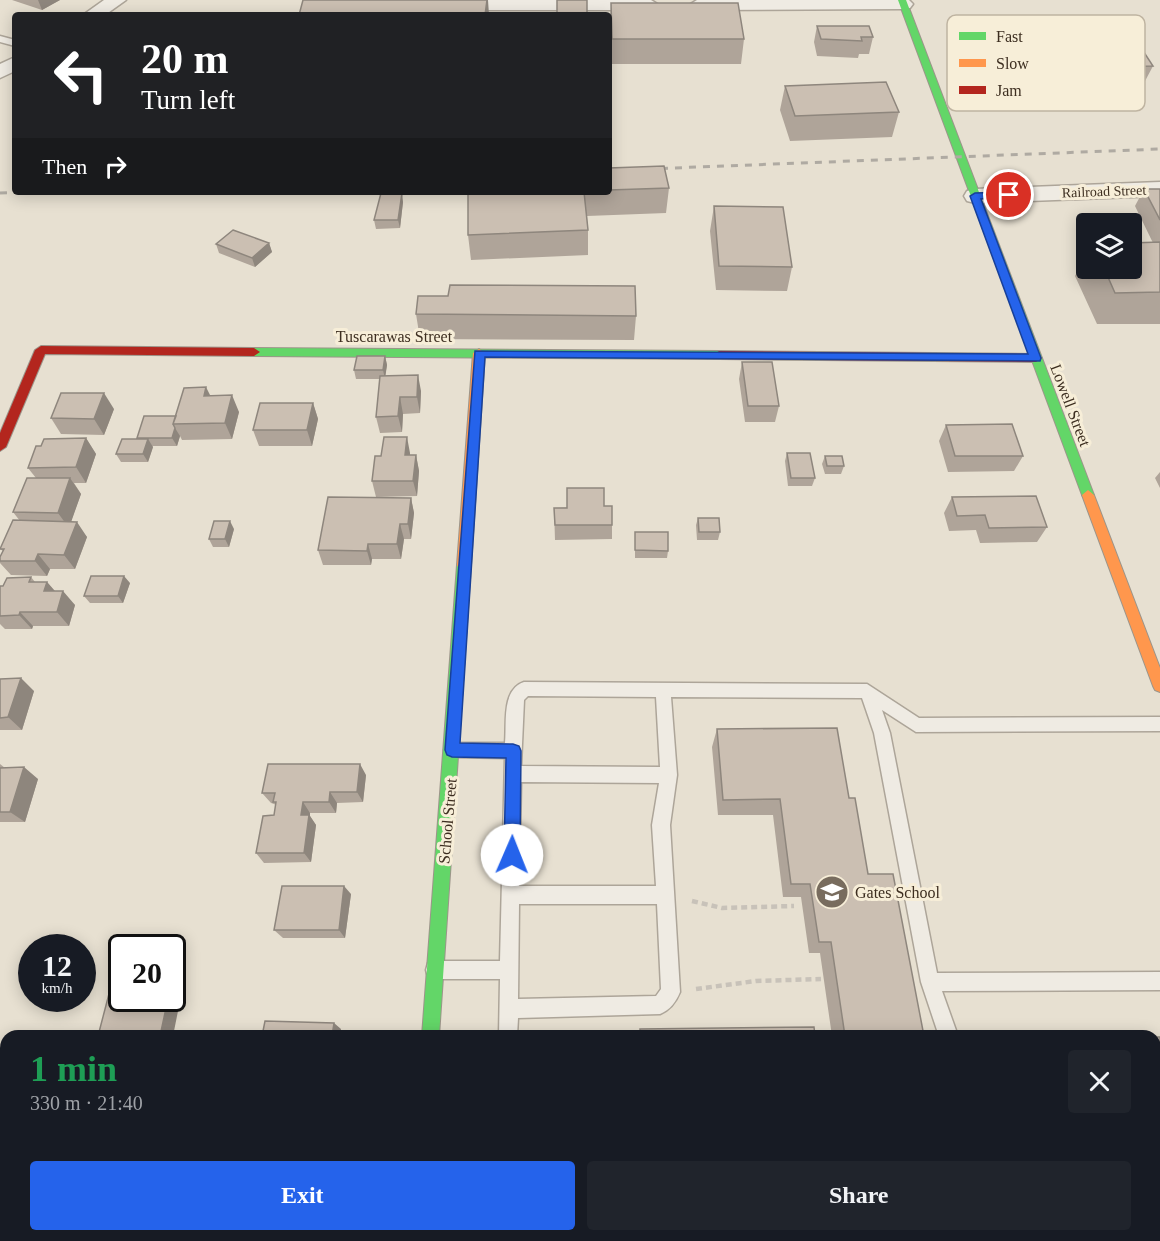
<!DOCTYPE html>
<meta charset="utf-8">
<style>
:root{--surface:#171b24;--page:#20242c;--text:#f1f3f6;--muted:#9ea1a6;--accent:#2563eb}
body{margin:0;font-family:"Times New Roman",serif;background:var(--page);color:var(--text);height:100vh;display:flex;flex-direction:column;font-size:22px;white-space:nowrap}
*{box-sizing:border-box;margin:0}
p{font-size:20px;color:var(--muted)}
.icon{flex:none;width:33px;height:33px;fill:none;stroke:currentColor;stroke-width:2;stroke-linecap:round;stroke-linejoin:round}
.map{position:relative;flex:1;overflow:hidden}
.details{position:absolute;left:0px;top:1030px;width:1161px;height:212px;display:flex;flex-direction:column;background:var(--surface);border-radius:18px 18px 0 0;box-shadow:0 3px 15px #0003}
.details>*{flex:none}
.hud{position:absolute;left:12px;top:12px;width:600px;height:183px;border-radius:6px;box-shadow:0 3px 15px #0003;background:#202124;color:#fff;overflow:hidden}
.buttons{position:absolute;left:1076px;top:213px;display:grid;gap:12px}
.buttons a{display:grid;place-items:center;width:66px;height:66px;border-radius:6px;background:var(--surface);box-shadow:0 3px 15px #0003;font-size:30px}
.speed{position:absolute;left:18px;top:934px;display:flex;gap:12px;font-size:30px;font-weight:700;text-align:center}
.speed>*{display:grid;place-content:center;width:78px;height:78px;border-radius:50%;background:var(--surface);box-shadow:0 3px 15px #0003;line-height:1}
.speed small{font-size:15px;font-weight:400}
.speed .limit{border:3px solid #111;border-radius:9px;background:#fff;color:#111}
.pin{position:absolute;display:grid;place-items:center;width:51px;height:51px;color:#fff;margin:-26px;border:3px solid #fff;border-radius:50%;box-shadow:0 2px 6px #0007}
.me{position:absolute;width:66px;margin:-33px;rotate:1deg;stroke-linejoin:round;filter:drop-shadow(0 0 4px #0008)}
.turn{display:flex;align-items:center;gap:21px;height:126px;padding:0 30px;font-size:27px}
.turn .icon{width:78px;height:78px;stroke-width:2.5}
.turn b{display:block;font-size:42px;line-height:51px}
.then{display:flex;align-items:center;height:57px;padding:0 30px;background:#0003;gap:12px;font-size:22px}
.round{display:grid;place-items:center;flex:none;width:63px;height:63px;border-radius:6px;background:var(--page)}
.summary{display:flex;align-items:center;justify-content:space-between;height:102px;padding:0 30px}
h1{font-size:36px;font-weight:700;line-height:45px;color:#1e9e55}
.cta{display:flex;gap:12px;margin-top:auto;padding:12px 30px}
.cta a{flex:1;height:69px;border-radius:6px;background:var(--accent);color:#fff;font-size:24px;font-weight:700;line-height:69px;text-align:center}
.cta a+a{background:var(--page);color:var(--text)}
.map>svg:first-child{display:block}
</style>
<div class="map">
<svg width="1160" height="1241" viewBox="0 0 1160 1241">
<rect width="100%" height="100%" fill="#e7e0d1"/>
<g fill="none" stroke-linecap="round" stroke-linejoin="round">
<!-- lane casing -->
<g stroke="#ada599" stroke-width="3">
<path id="lane" d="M0,36L15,40V46L0,42Z
M524,682L867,684L919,718L1160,717V731L916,732L882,710L890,733L937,973L1160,972V990L942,991L958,1036H939L921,982L874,733L862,698L671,697L677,775L670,825L680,992C676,1002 670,1010 660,1014L518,1018L517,1036H499L500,979H435L428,977L426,970L428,963L435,961H500L505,758L452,757L446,755L444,750L446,745L452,743H505C507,723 501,690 524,682ZM528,696L656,697L660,767L521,766L524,700ZM521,782L659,783L652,825L656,886H519ZM519,904H657L661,989L656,996L518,999Z
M995,1236H1017L1018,1241H996Z"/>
</g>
<!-- street casing -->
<g stroke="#ada599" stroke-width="3">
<path id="street" d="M104,0H126L105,15H83Z
M445,0H651L659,5L656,9L650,10H446L440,9L437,5Z
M697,0H909L913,4L910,8L904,9L698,10L692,9L689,5Z
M15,57V71L0,78V64Z
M1160,182V196L975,203L967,201L964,196L967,191L975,189Z
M393,1236H435V1241H393Z"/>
</g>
<!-- fast casing -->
<g stroke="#9c958a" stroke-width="2">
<path id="fast" d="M898,0H906L1094,495L1092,498H1084L1082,495Z
M254,348L719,351L725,355L719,359L254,356L248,352Z
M464,560L469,561L471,565L439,1036H422L457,565L459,561Z"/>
</g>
<!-- slow casing -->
<g stroke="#9c958a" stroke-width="2">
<path id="slow" d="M479,349L485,353L471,565L469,569H459L457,565L473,353Z
M1088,490L1094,495L1160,668V692L1155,690L1153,686L1082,495Z"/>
</g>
<!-- jam casing -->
<g stroke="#9c958a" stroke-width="2">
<path id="jam" d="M41,346L254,348L260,352L254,356L45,354L6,447L0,451V433L35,350Z
M719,351L1036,354L1042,358L1036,362L719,359L713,355Z"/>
</g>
<!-- path -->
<path stroke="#c8c2b9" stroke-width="4.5" stroke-dasharray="6 4" stroke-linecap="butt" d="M692,901L722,908L794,906
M696,989L756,981L821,979
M544,1236V1241"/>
<!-- lane -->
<use href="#lane" fill="#efebe3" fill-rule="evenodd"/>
<!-- street -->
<use href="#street" fill="#efebe3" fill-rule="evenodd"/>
<!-- fast -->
<use href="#fast" fill="#63d668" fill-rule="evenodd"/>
<!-- slow -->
<use href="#slow" fill="#ff974d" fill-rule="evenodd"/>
<!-- jam -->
<use href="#jam" fill="#b3261e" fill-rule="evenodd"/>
<!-- rail -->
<path stroke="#afaaa2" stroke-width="3" stroke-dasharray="7 7" stroke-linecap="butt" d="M647,169L1160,149
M0,193L26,192"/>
</g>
<!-- wall -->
<path fill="#afa499" d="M12,0H60L42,10Z
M611,3L744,39L741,64H611L610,27Z
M817,26L873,37L869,54H859L858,58L817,56L814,42Z
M989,38L1063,82L1052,107L999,108L980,63Z
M1086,40L1153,66L1144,83L1093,84L1078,57Z
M785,86L899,112L892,137L790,141L780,110Z
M609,168L669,188L666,213L587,216L588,230V255L471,260L468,235V192H609Z
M1144,189H1160V324H1097L1075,276L1086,255V268H1131L1153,243L1135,206Z
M403,202L400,228L376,229L374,220Z
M714,206L792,267L787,291L716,290L710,231Z
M269,243L272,252L255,267L219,253L216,244Z
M448,296L636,316L634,340L420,339L416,314Z
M385,356L387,365L385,376L421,391L420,413L403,414L402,432L380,433L376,417L380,379H356L354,370Z
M742,362L779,406L775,422H745L739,379Z
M210,396L239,412L232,439L182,440L180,436L177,446H152L153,447L148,462H121L116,454L138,439L137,438Z
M313,403L318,419L312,446H259L253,430Z
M114,409L104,435L61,434L51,418Z
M946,425L1023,456L1014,471L948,472L939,441Z
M86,438L96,454L86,483H74L81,494L71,521L87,537L75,569H50L47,576L11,575L0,563V557L3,551L0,549L20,521L13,512L36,478L28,468L41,446Z
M410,453V455H416L419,471L417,496L376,497L372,481Z
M787,453L815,478L812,486H788L785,461Z
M825,456L844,466L841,474H825L822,464Z
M1160,472V488L1155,478Z
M952,497L1047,527L1037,542L980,543L976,530L949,531L944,513Z
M411,498L414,513L411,539H404L401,559H372L371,565H323L318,550Z
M604,506L612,525V539L555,540L554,508Z
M698,518L720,532L718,540H697L696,525Z
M234,529L229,547H213L209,539Z
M635,532L668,551L667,558H635Z
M31,577L35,582H47L55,591L75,605L69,626H33L32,629H5L0,624V586H3Z
M130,583L123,603H90L84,596Z
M0,679L34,691L22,730H0Z
M717,729L849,798L868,874L924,1036H832L820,953H809L801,897H783L773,815H718L712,747Z
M0,764L5,768L38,779L25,822H0Z
M366,775L363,802L337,803L336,813H310V816L316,825L311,862L264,863L256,853L274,815L276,805L274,804L271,803L262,793Z
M351,894L345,938H283L274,930Z
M1155,1037L1160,1241H1124L1123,1236H1155Z"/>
<!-- shaded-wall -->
<path fill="#8e867d" d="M38,0H60L42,10Z
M487,0H488L489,15H485Z
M402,193L403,202L400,228L398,220Z
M269,243L272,252L255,267L252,258Z
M385,356L387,365L385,379L383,370Z
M418,375L421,391L420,413L417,397Z
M206,387L214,403L204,396Z
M104,393L114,409L104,435L94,419Z
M232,395L239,412L232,439L225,423Z
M400,397L403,414L402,432L398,416Z
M313,403L318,419L312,446L307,430Z
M175,428L180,436L177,446L172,438Z
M407,437L410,453L409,471L405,455Z
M86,438L96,454L86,483L76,467Z
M148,439L153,447L148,462L143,454Z
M416,455L419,471L417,496L413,481Z
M70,478L81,494L69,528L58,513Z
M411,498L414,513L411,539L408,524Z
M230,521L234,529L229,547L225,539Z
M77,522L87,537L75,569L64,555Z
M400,524L404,539L401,559L397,544Z
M368,544L372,559L371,565L367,551Z
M38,554L50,569L47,576L35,561Z
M124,576L130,583L123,603L118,596Z
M47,582L59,596L44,591Z
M63,591L75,605L69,626L57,612Z
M20,612L33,626L32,629L19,615Z
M21,678L34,691L22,730L8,717Z
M360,764L366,775L363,802L357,792Z
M24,767L38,779L25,822L10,812Z
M330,792L337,803L336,813L329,802Z
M303,802L310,813V816L316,825L311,862L304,853L301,815Z
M344,886L351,894L345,938L339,930Z
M172,992L181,996L173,1036H160L168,999H172Z
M334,1023L341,1029L340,1036H332Z
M25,1236H34L33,1241H24Z
M269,1236H274L273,1241H268Z"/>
<!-- building -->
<path fill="#cbbfb2" stroke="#8e867d" stroke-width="1.5" d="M303,0H487L485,15H299Z
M557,0H587V15H557Z
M611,3H738L744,39H612Z
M817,26H869L873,37H861L862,41L821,39Z
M1086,40H1136L1153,66L1100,67Z
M886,82L899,112L795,116L785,86Z
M664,166L669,188L609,190V168Z
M1144,189H1160V220Z
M468,192H584L588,230L468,235Z
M381,193H402L398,220H374Z
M714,206L783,207L792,267L719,266Z
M233,230L269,243L252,258L216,244Z
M1160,242V292L1115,293L1104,268H1131V243Z
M450,285L635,286L636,316L416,314L418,296H448Z
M357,356H385L383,370H354Z
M742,362H772L779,406H748Z
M418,375L417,397H400L398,416L376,417L380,376Z
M206,387L204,396L232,395L225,423L173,424L184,388Z
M61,393H104L94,419L51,418Z
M260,403H313L307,430H253Z
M144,416H176L173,424L175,428L172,438H137Z
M1012,424L1023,456H955L946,425Z
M384,437H407L405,455H416L413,481H372L375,456H381Z
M86,438L76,467L28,468L36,446H41L44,439Z
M122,439H148L143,454H116Z
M787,453H810L815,478H791Z
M825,456H842L844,466H827Z
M27,478H70L58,513L13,512Z
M567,488H604V506H612V525H555L554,508H567Z
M1036,496L1047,527L989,528L985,515L957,516L952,497Z
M328,497L411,498L408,524H400L397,544H368L367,551L318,550Z
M698,518H719L720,532H699Z
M13,520L77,522L64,555L38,554L35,561H0V557L4,549H0Z
M214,521H230L225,539H209Z
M635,532H668V551L635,550Z
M91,576H124L118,596H84Z
M31,577L29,582H47L44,591H63L57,612H20L19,615L0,616V586H3L7,578Z
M21,678L8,717L0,718V679Z
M837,728L849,798H855L868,874H893L924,1036H845L831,942H819L810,884H791L780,799L723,800L717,729Z
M268,764H360L357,792H330L329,802H303L301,815H309L304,853H256L263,816L274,815L276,802H273L275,793H262Z
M24,767L10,812H0V768Z
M282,886H344L339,930H274Z
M110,990H122V999H168L160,1036H98Z
M265,1021L334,1023L332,1036H262Z
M814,1027L815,1036H640V1029Z
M1155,1037H1160V1241H1158L1155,1229Z
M0,1209H6V1236H25L24,1241H0Z
M220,1236H269L268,1241H220Z
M552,1236H937L938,1241H552Z"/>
<!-- route -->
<path fill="#2563eb" stroke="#184099" stroke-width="1.5" d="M1009,192L1012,193V197L981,199L1041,358L1040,361L485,357L460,743L513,744L519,746L521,751L520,855L518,860L512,862L506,860L504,855L506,758L452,757L447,755L445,750L475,351L1028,354L970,196L975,193Z"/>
<!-- icons -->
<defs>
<g id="school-disc" transform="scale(1.725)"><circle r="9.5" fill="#786c5e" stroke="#f7eed8"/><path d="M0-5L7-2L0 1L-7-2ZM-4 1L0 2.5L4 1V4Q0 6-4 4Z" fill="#fff"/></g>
</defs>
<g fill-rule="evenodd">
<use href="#school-disc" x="832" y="892"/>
</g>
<g text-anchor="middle" stroke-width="6" stroke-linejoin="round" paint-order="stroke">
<!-- far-street labels -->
<g font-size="14" fill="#3d2e20" stroke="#f7eed8">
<text transform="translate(1104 191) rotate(-2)" y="5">Railroad Street</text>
</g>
<!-- street labels -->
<g font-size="16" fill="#3d2e20" stroke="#f7eed8">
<text x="394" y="342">Tuscarawas Street</text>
<text transform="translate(1071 405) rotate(69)" y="6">Lowell Street</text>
<text transform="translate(447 821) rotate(-85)" y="6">School Street</text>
</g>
<!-- poi labels -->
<g font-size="16" fill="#3d2e20" stroke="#f7eed8" text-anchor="start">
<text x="855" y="898">Gates School</text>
</g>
</g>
<!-- legend -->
<rect x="947" y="15" width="198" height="96" rx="9" fill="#f7eed8" stroke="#bfb4a1" stroke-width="1.5"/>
<rect x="959" y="32" width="27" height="8" fill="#63d668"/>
<rect x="959" y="59" width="27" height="8" fill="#ff974d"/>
<rect x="959" y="86" width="27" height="8" fill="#b3261e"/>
<g font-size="16" fill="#3d2e20">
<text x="996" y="42">Fast</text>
<text x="996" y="69">Slow</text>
<text x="996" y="96">Jam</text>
</g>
</svg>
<div class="buttons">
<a><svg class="icon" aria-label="layers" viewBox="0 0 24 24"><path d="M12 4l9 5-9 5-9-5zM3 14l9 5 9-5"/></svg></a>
</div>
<div class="speed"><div>12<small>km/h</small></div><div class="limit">20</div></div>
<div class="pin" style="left:1009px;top:195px;background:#d93025"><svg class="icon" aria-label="arrive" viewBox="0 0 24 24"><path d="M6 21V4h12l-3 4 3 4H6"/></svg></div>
<svg class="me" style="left:512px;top:855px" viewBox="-20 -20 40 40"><circle r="19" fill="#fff"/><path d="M0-13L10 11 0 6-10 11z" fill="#2563eb"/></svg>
<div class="hud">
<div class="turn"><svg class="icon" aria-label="left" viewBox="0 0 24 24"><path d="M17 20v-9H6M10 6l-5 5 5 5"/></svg><div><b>20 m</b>Turn left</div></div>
<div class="then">Then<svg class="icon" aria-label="right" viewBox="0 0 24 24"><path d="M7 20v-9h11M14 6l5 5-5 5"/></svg></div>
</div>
<section class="details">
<div class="summary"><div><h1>1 min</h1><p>330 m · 21:40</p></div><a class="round"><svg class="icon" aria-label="close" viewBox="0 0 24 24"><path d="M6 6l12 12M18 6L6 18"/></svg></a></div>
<div class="cta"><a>Exit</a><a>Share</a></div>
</section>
</div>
